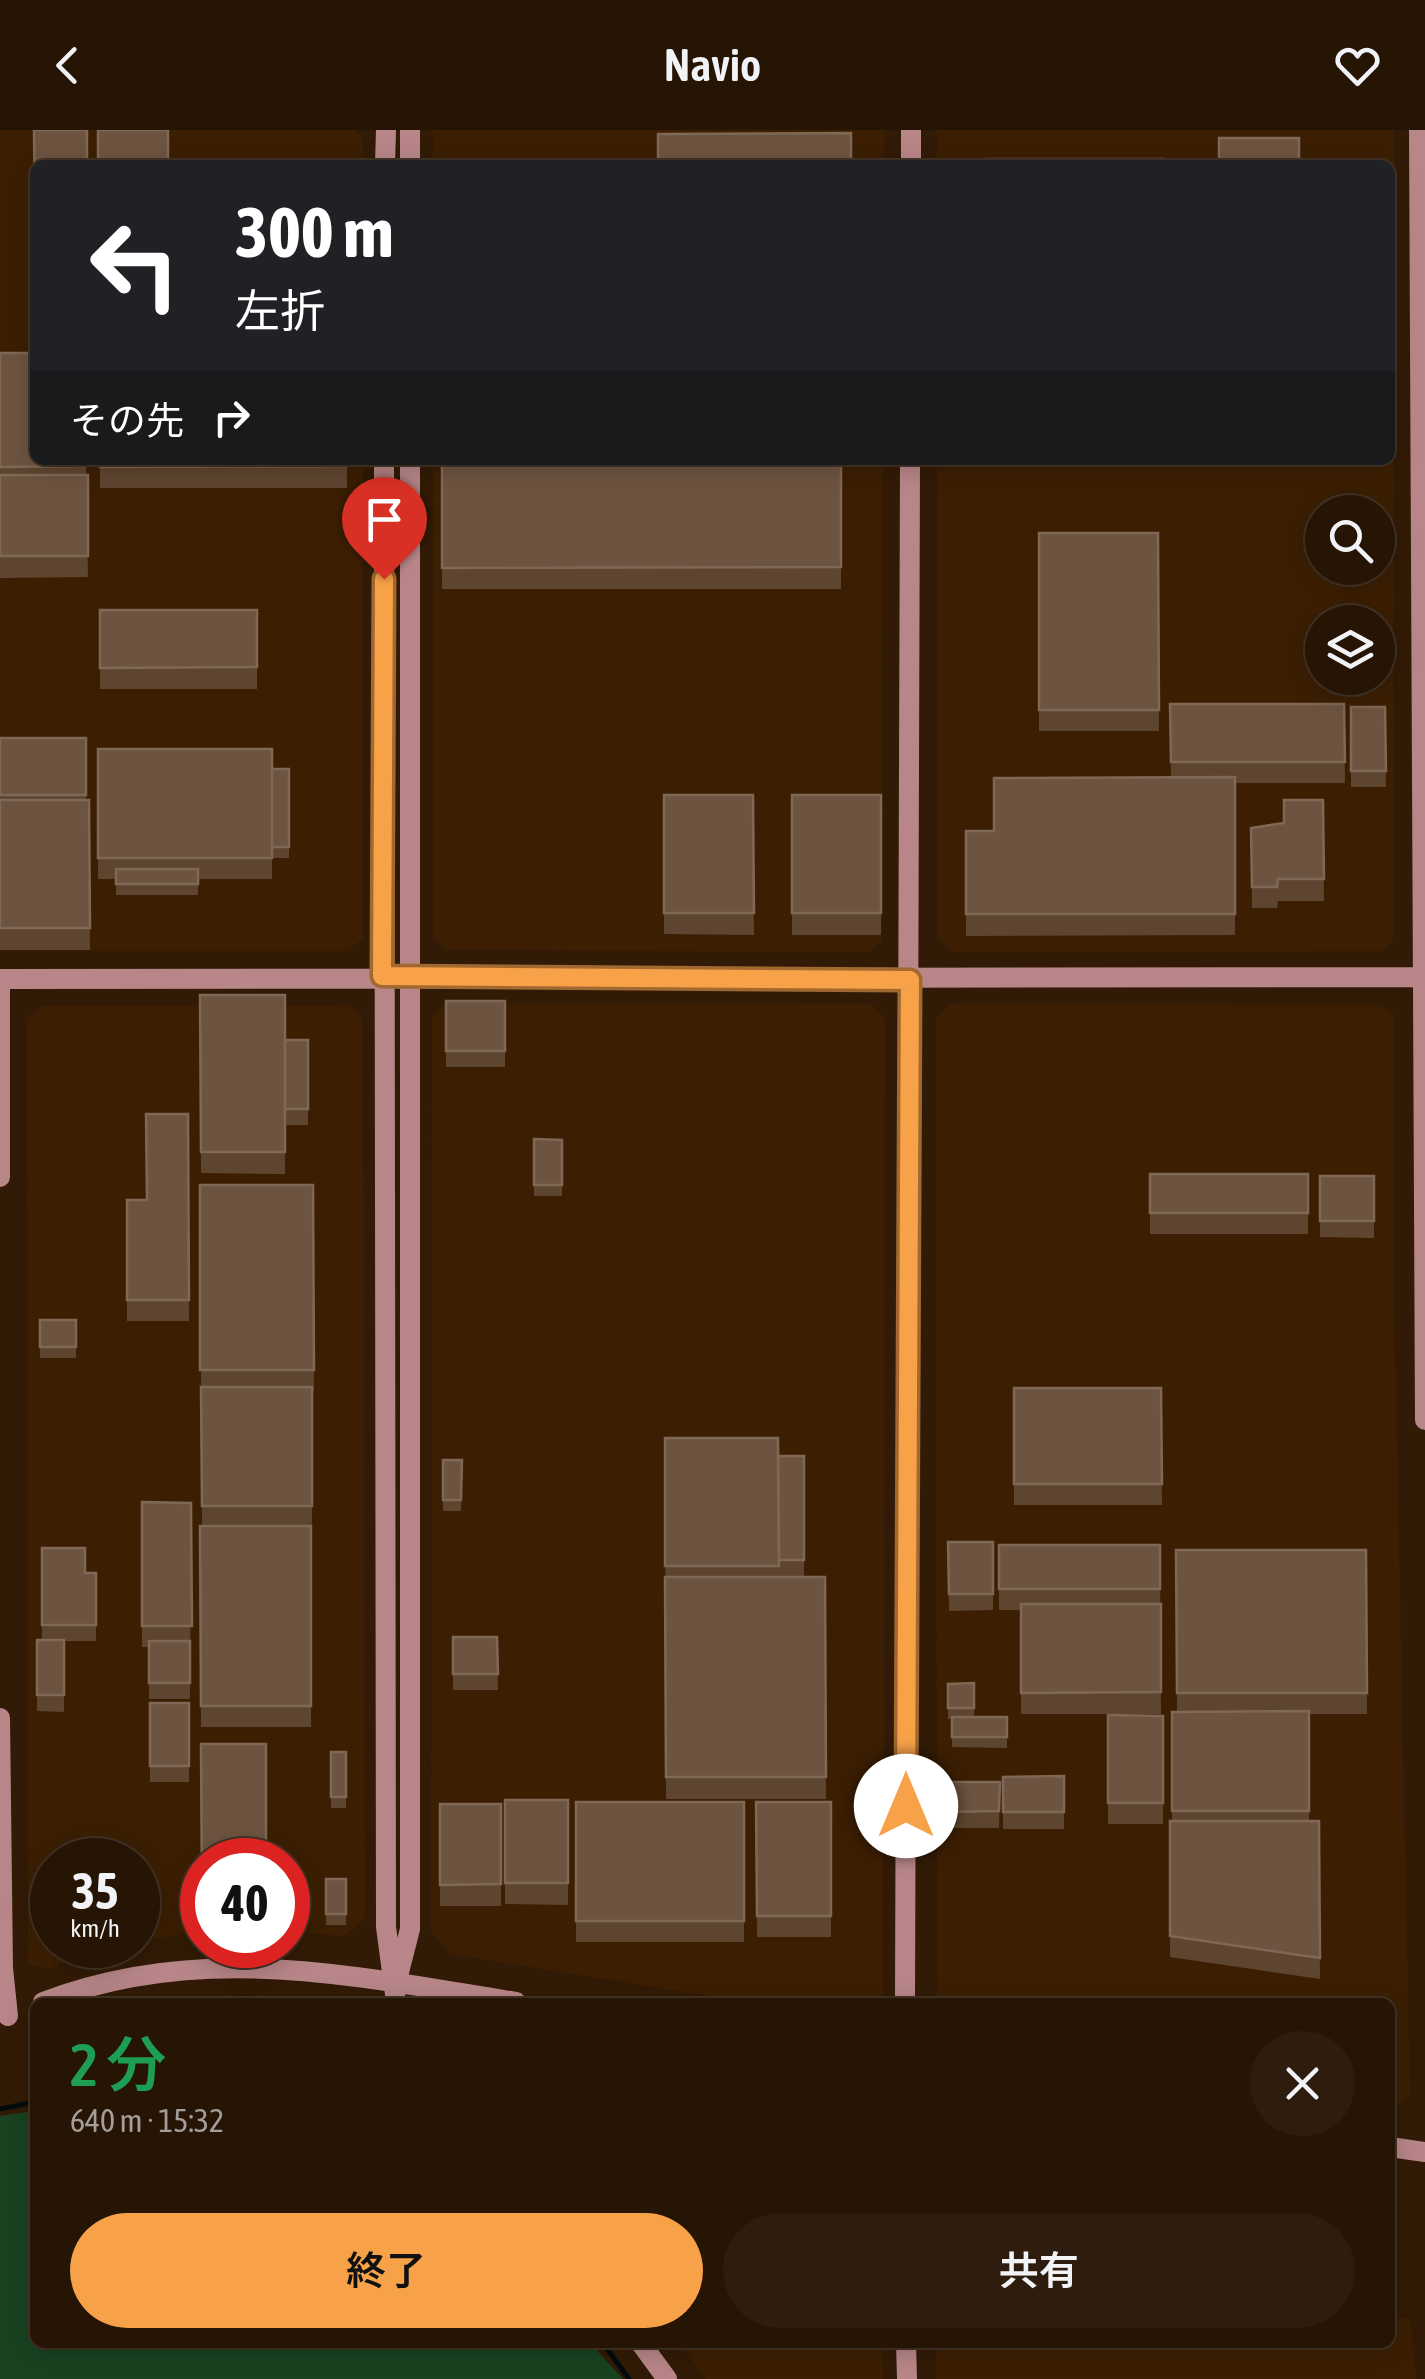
<!DOCTYPE html>
<html lang="ja">
<meta charset="utf-8">
<style>
:root{--surface:#261404;--page:#2e1d0e;--text:#f1f3f6;--muted:#a49e9a;--line:#423326;--accent:#f7a149}
body{margin:0;font-family:"Asap Condensed","Noto Sans JP",sans-serif;background:var(--page);color:var(--text);height:100vh;display:flex;flex-direction:column;font-size:38px;white-space:nowrap}
*{box-sizing:border-box;margin:0}
p{font-size:32px;color:var(--muted)}
.icon{flex:none;width:55px;height:55px;fill:none;stroke:currentColor;stroke-width:2;stroke-linecap:round;stroke-linejoin:round}
.map{position:relative;flex:1;overflow:hidden}
.details{position:absolute;left:30px;top:1868px;width:1365px;height:350px;display:flex;flex-direction:column;background:var(--surface);border-radius:15px;box-shadow:0 5px 25px #0003,0 0 0 2px var(--line)}
.details>*{flex:none}
.banner{position:absolute;left:30px;top:30px;width:1365px;height:305px;border-radius:15px;box-shadow:0 5px 25px #0003,0 0 0 2px var(--line);background:#202124;color:#fff;overflow:hidden}
.tools{position:absolute;left:1305px;top:365px;display:grid;gap:20px}
.tools a{display:grid;place-items:center;width:90px;height:90px;border-radius:50%;background:var(--surface);box-shadow:0 5px 25px #0003,0 0 0 2px var(--line);font-size:50px}
.speed{position:absolute;left:30px;top:1708px;display:flex;gap:20px;font-size:50px;font-weight:700;text-align:center}
.speed>*{display:grid;place-content:center;width:130px;height:130px;border-radius:50%;background:var(--surface);box-shadow:0 5px 25px #0003,0 0 0 2px var(--line);line-height:1}
.speed small{font-size:25px;font-weight:400}
.speed .limit{border:15px solid #d22;background:#fff;color:#111}
.pin{position:absolute;display:grid;place-items:center;width:85px;height:85px;color:#fff;margin:-102px -42px;border-radius:50% 50% 50% 0;rotate:-45deg;box-shadow:0 0 10px #0007}
.pin .icon{rotate:45deg}
.me{position:absolute;width:110px;margin:-55px;rotate:0deg;stroke-linejoin:round;filter:drop-shadow(0 0 8px #0008)}
.turn{display:flex;align-items:center;gap:35px;height:210px;padding:0 40px;font-size:45px}
.turn .icon{width:130px;height:130px;stroke-width:2.5}
.turn b{display:block;font-size:70px;line-height:85px}
.then{display:flex;align-items:center;height:95px;padding:0 40px;background:#0003;gap:20px;font-size:38px}
.round{display:grid;place-items:center;flex:none;width:105px;height:105px;border-radius:52px;background:var(--page)}
.head{display:flex;align-items:center;justify-content:space-between;height:170px;padding:0 40px}
h1{font-size:60px;font-weight:600;line-height:75px;color:#1e9e55}
.primary-button{display:flex;gap:20px;margin-top:auto;padding:20px 40px}
.primary-button a{flex:1;height:115px;border-radius:60px;background:var(--accent);color:#111;font-size:40px;font-weight:600;line-height:115px;text-align:center}
.primary-button a+a{background:var(--page);color:var(--text)}
header{display:flex;justify-content:space-between;align-items:center;height:130px;padding:0 40px;background:var(--surface);font-size:45px;font-weight:600}
.map>svg:first-child{display:block}
</style>
<header><svg class="icon" aria-label="back" viewBox="0 0 24 24"><path d="M15 5l-7 7 7 7"/></svg>Navio<svg class="icon" aria-label="heart" viewBox="0 0 24 24"><path d="M12 20l-8-8c-3-5 5-10 8-4 3-6 11-1 8 4z"/></svg></header>
<div class="map">
<svg width="1425" height="2249" viewBox="0 0 1425 2249">
<rect width="100%" height="100%" fill="#321b06"/>
<!-- built -->
<path fill="#3c1f03" fill-rule="evenodd" d="M0,0H355L363,8V35H35V330H363V808L348,821H0Z
M433,0H884V35H433Z
M937,0H1394L1393,810L1383,821L951,822L937,806V330H1390V35H937ZM1322,382H1378V438H1322ZM1322,492H1378V548H1322Z
M433,330H883L882,810L869,822L447,820L433,809Z
M448,873L871,874L885,889L883,1872H745L451,1824L431,1803L432,886Z
M952,874L1381,875L1393,885L1394,1171L1410,1965L1391,1980L1390,1872H937L936,888Z
M349,875L363,888L365,1789L343,1806L288,1801V1730H202V1802L138,1811V1730H52V1815H116L49,1838L28,1835L27,889L42,876Z
M1390,2188H1410L1416,2249H936V2213L1390,2212Z
M678,2213H883V2249H706Z"/>
<!-- green -->
<path fill="#194220" d="M35,1981V2212L590,2213L623,2249H0V1986Z"/>
<g fill="none" stroke-linecap="round" stroke-linejoin="round">
<!-- stream -->
<path stroke="#020c0c" stroke-width="5" d="M0,1979L35,1972
M602,2212L629,2249"/>
<!-- secondary -->
<path stroke="#b88688" stroke-width="20" d="M1419,0L1425,1290
M385,35L386,0
M410,35V0
M911,35V0
M384,330L386,1797L396,1872
M0,849L1421,847
M0,1047V849
M0,1588L3,1838L8,1886
M398,1846L410,1799V330
M43,1872C202,1811 353,1846 516,1872
M905,1872L910,330
M1390,2017L1425,2022
M640,2212L667,2249
M906,2212L907,2249"/>
</g>
<!-- wall -->
<path fill="#5e4530" d="M0,223L86,330L88,447L0,448Z
M100,330H347V358H100Z
M442,330H841V459H442Z
M987,330H1163V334L987,335Z
M1169,330H1368V332L1169,333Z
M1039,403H1158L1159,601H1039Z
M100,480H257V559H100Z
M1170,574H1344L1345,653H1235V805L966,806V701H994L1171,647Z
M1351,577H1385L1386,657H1351Z
M0,608H86V670H89L90,820H0Z
M98,619L272,648L289,639V728H272V749H198V765H116V749H98Z
M664,665H753L754,805L664,804Z
M792,665H881V805H792Z
M1323,670L1324,771H1278L1277,778H1252L1251,698L1284,693Z
M200,865L285,910L308,979V995H285V988V1044L201,1043Z
M446,871H505V937H446Z
M188,984L189,1191H127V1070H147Z
M534,1009L562,1010V1066H534Z
M1150,1044H1308V1104H1150Z
M1320,1046H1374V1108L1320,1107Z
M200,1055H313L314,1261H312V1398H311V1597H201L200,1396H202Z
M40,1190H76V1228H40Z
M1014,1258H1161L1162,1375H1014Z
M665,1308L778,1365L804,1326V1446L779,1447H825L826,1669H666Z
M443,1330H462L461,1381H443Z
M142,1372L191,1373L190,1569H149V1517H142Z
M948,1412H993V1480L949,1481Z
M999,1415H1160L1161,1584H1021V1480H999Z
M42,1418L85,1443H96V1511H64V1582L37,1581V1510H42Z
M1176,1420H1366L1367,1584H1309V1691H1319L1320,1849L1170,1827V1691H1172V1582H1177Z
M453,1507H497L498,1560H453Z
M974,1553V1587H1007V1618L952,1617V1589H948V1554Z
M150,1573H189V1652H150Z
M1108,1585L1163,1586V1694H1108Z
M331,1622H346V1678H331Z
M1064,1646V1699H1003V1647Z
M945,1652H1000L999,1698H945Z
M505,1670H568V1775L505,1774Z
M576,1672H744V1812H576Z
M756,1672H831V1807H757Z
M440,1674H501V1776H440Z
M326,1749H346V1795H326Z"/>
<!-- building -->
<path fill="#6d5441" stroke="#806856" stroke-width="2.5" d="M34,0H87V35H35V90Z
M98,0H168V35H98Z
M851,3V35H658V4Z
M1219,8H1299V35H1219Z
M987,29H1163V35H987Z
M0,223H35V330H86V336L0,337Z
M100,330H347V336L100,337Z
M442,330H841V437L442,438Z
M0,345H88V426H0Z
M1039,403H1158L1159,580H1039Z
M100,480H257V537L100,538Z
M1170,574H1344L1345,632H1171Z
M1351,577H1385L1386,641H1351Z
M0,608H86V665H0Z
M98,619H272V728H98Z
M272,639H289V717H272Z
M1235,647V784H966V701H994V648Z
M664,665H753L754,783H664Z
M792,665H881V783H792Z
M0,670H89L90,798H0Z
M1284,670H1323L1324,749H1278L1277,757H1252L1251,698L1284,693Z
M116,739H198V754H116Z
M200,865H285V1022H201Z
M446,871H505V921H446Z
M285,910H308V979H285Z
M146,984H188L189,1170H127V1070H147Z
M534,1009L562,1010V1055H534Z
M1150,1044H1308V1083H1150Z
M1320,1046H1374V1091H1320Z
M200,1055H313L314,1240H200Z
M40,1190H76V1217H40Z
M201,1257H312V1376H202Z
M1014,1258H1161L1162,1354H1014Z
M665,1308H778L779,1436H665Z
M778,1326H804V1430H779Z
M443,1330H462L461,1370H443Z
M142,1372L191,1373L192,1496H142Z
M200,1396H311V1576H201Z
M948,1412H993V1464H949Z
M999,1415H1160V1459H999Z
M42,1418H85V1443H96V1495H42Z
M1176,1420H1366L1367,1563H1177Z
M665,1447H825L826,1647H666Z
M1021,1474H1161V1562L1021,1563Z
M453,1507H497L498,1544H453Z
M37,1510H64V1565H37Z
M149,1511H190V1553H149Z
M974,1553V1578H948V1554Z
M150,1573H189V1636H150Z
M1309,1581V1681H1172V1582Z
M1108,1585L1163,1586V1673H1108Z
M952,1587H1007V1607H952Z
M201,1614H266V1730H202V1769Z
M331,1622H346V1667H331Z
M1064,1646V1682H1003V1647Z
M945,1652H1000L999,1681L945,1682Z
M505,1670H568V1753H505Z
M576,1672H744V1791H576Z
M756,1672H831V1786H757Z
M440,1674H501V1754L440,1755Z
M1170,1691H1319L1320,1828L1170,1806Z
M326,1749H346V1784H326Z"/>
<g fill="none" stroke-linecap="round" stroke-linejoin="round">
<!-- route casing -->
<g stroke="#a1692f" stroke-width="25">
<path id="route" d="M384,449L382,846L910,850L906,1676"/>
</g>
<!-- route -->
<use href="#route" stroke="#f7a149" stroke-width="18"/>
</g>
</svg>
<div class="tools">
<a><svg class="icon" aria-label="search" viewBox="0 0 24 24"><circle cx="10" cy="10" r="6"/><path d="M15 15l6 6"/></svg></a>
<a><svg class="icon" aria-label="layers" viewBox="0 0 24 24"><path d="M12 4l9 5-9 5-9-5zM3 14l9 5 9-5"/></svg></a>
</div>
<div class="speed"><div>35<small>km/h</small></div><div class="limit">40</div></div>
<div class="pin" style="left:384px;top:449px;background:#d93025"><svg class="icon" aria-label="arrive" viewBox="0 0 24 24"><path d="M6 21V4h12l-3 4 3 4H6"/></svg></div>
<svg class="me" style="left:906px;top:1676px" viewBox="-20 -20 40 40"><circle r="19" fill="#fff"/><path d="M0-13L10 11 0 6-10 11z" fill="#f7a149"/></svg>
<div class="banner">
<div class="turn"><svg class="icon" aria-label="left" viewBox="0 0 24 24"><path d="M17 20v-9H6M10 6l-5 5 5 5"/></svg><div><b>300 m</b>左折</div></div>
<div class="then">その先<svg class="icon" aria-label="right" viewBox="0 0 24 24"><path d="M7 20v-9h11M14 6l5 5-5 5"/></svg></div>
</div>
<section class="details">
<div class="head"><div><h1>2 分</h1><p>640 m · 15:32</p></div><a class="round"><svg class="icon" aria-label="close" viewBox="0 0 24 24"><path d="M6 6l12 12M18 6L6 18"/></svg></a></div>
<div class="primary-button"><a>終了</a><a>共有</a></div>
</section>
</div>
